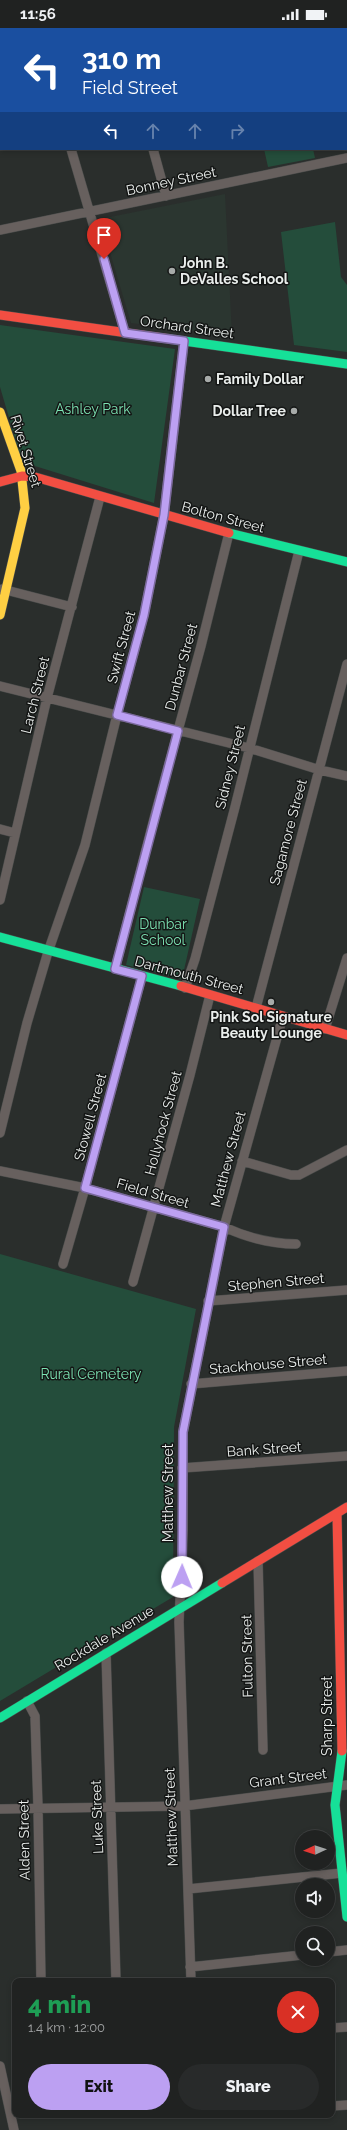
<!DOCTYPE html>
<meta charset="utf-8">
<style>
:root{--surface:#202221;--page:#282a2a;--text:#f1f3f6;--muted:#a2a4a5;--line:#3d3f3f;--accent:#bca0f2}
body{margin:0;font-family:Raleway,sans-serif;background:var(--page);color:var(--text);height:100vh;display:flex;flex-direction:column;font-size:15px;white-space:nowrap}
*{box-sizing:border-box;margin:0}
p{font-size:13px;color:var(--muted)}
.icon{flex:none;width:22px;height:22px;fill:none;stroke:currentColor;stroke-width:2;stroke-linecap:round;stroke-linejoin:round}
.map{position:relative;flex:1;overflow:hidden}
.side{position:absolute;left:12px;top:1950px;width:323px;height:140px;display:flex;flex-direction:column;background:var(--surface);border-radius:8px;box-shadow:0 2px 6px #0003,0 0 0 1px var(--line)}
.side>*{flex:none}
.guide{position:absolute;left:0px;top:0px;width:347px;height:122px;box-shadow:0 2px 6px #0003,0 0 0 1px var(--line);background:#1a4fa0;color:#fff;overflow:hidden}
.needle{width:26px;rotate:267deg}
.buttons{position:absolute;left:295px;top:1802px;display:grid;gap:8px}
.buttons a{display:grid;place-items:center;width:40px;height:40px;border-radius:50%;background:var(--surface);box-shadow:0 2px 6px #0003,0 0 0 1px var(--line);font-size:20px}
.pin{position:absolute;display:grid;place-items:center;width:34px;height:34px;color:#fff;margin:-41px -17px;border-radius:50% 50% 50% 0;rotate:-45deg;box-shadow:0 0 4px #0007}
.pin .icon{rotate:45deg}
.me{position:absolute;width:44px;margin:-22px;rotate:1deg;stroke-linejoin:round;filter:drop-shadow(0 0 3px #0008)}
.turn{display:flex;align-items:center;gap:14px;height:84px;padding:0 16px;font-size:18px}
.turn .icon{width:52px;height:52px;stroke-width:2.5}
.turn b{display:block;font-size:28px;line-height:34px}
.lanes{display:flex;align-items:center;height:38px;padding:0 16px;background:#0003;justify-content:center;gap:20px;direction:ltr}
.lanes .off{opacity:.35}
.round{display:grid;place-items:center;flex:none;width:42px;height:42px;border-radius:21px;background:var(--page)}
.head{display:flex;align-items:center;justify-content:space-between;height:68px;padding:0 16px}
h1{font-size:24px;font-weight:800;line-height:30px;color:#1e9e55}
.button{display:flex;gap:8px;margin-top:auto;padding:8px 16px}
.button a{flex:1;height:46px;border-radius:24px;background:var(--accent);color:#111;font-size:16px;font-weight:800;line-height:46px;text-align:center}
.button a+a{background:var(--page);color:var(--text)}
.status{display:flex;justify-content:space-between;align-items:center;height:28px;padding:0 20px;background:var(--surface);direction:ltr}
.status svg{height:11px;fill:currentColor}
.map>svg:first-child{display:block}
</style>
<div class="status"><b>11:56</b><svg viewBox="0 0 49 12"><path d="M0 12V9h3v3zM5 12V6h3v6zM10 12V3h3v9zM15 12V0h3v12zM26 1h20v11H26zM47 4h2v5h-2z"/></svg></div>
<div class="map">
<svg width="347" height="2102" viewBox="0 0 347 2102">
<rect width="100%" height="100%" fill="#2a2e2c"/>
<!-- built -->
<path fill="#2b3630" d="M225,166L232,308L131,295L100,191Z"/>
<!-- green -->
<path fill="#244d3b" d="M264,121H313L315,130L268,139Z
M335,194L341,249L347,257V324L294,317L281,204Z
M0,297L175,321L154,475L22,434L0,359Z
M144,859L200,871L182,951L126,937Z
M0,1226L196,1281L174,1399L173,1569L0,1673Z"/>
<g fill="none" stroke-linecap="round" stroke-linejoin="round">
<!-- street casing -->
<g stroke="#4a4c4b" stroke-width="10">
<path id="street" d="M27,0V1
M103,0V1
M194,0L195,1
M281,0L282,1
M346,34L347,33
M0,103H1
M71,121L125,305
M153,121L166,168
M0,202L347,130
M2,561L72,579
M0,658L249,720L320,742L347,748
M0,801L15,805
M0,872L47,670L100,469
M115,941L155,787L201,618L229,505
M185,960L195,931L235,779L299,523
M256,980L347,636
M325,1001L347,930
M0,1105L27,995L48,924L85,817L117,687L144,587L164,487L184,313
M242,1133L291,1147H299L347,1122
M0,1143L85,1160L224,1199C248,1210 270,1216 296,1216
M63,1236L85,1160L142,948
M133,1254L190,1047L210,967
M208,1273L347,1262
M191,1356L347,1343
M182,1440L347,1428
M258,1533L263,1722
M106,1625L116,1953
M27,1673L35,1688L38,1779L41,1953
M0,1781L184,1778L347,1757
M188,1861L342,1845
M328,1924L347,1922
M190,1939L302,1927
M191,1953L179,1594L183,1502V1404L224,1199L283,988
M332,2000L347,1999
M0,2038L14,2102
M332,2078L347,2077"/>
</g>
<!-- fast casing -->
<g stroke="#4a4c4b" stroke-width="10">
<path id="fast" d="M170,311L347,336
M229,505L347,534
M0,909L181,958
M0,1690L222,1555
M342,1723L335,1777L347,1889"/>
</g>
<!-- slow casing -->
<g stroke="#4a4c4b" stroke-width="10">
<path id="slow" d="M0,384L21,443L25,480L0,587"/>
</g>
<!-- jam casing -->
<g stroke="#4a4c4b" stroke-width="10">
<path id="jam" d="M0,287L170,311
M0,454L22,448L35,449L229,505
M181,958L347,1007
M337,1486L342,1723
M222,1555L347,1479"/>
</g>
<!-- street -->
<use href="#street" stroke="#67605e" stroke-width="9"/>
<!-- fast -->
<use href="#fast" stroke="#16e098" stroke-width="9"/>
<!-- slow -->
<use href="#slow" stroke="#ffcf43" stroke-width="9"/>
<!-- jam -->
<use href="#jam" stroke="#f24e42" stroke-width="9"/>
</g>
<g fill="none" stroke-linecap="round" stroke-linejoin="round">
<!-- route casing -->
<g stroke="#7a689d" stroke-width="10">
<path id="route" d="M104,231L125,305L184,313L164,487L144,587L117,687L178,703L115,941L142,948L85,1160L224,1199L183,1404L182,1549"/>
</g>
<!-- route -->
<use href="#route" stroke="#bca0f2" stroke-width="7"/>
</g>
<!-- markers -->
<g fill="#a7aba9" stroke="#141615" stroke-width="1.5">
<circle cx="172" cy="243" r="4"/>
<circle cx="208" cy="351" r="4"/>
<circle cx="294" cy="383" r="4"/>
<circle cx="271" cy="974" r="4"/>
</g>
<g text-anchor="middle" stroke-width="3" stroke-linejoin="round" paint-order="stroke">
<!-- street labels -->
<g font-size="14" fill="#eaeeec" stroke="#141615">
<text transform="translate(171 153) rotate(-12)" y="5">Bonney Street</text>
<text transform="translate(187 299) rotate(8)" y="5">Orchard Street</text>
<text transform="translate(26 423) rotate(73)" y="5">Rivet Street</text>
<text transform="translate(223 489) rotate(15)" y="5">Bolton Street</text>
<text transform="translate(121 619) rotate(-75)" y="5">Swift Street</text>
<text transform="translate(181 639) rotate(-75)" y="5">Dunbar Street</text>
<text transform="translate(35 667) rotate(-76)" y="5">Larch Street</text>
<text transform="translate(230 739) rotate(-76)" y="5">Sidney Street</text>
<text transform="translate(288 804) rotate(-75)" y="5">Sagamore Street</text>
<text transform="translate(189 947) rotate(15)" y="5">Dartmouth Street</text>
<text transform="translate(90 1089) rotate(-75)" y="5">Stowell Street</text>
<text transform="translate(163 1095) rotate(-75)" y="5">Hollyhock Street</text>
<text transform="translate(228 1131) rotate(-75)" y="5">Matthew Street</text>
<text transform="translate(153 1165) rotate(16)" y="5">Field Street</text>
<text transform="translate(276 1254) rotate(-5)" y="5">Stephen Street</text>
<text transform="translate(268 1336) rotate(-5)" y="5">Stackhouse Street</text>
<text transform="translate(264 1421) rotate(-4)" y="5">Bank Street</text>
<text transform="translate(168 1465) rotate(-90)" y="5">Matthew Street</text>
<text transform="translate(104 1610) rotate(-31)" y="5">Rockdale Avenue</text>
<text transform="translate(247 1628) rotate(-91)" y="5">Fulton Street</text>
<text transform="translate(327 1688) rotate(-90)" y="5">Sharp Street</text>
<text transform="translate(288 1750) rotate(-7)" y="5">Grant Street</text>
<text transform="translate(97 1789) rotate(-92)" y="5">Luke Street</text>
<text transform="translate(171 1789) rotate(-92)" y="5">Matthew Street</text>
<text transform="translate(24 1812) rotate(-91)" y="5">Alden Street</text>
</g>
<!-- poi labels -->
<g font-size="14" font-weight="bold" fill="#eaeeec" stroke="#141615" text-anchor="start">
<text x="180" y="240">John B.<tspan x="180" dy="16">DeValles School</tspan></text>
<text x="216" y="356">Family Dollar</text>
<text x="286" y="388" text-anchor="end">Dollar Tree</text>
<text x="271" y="994" text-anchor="middle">Pink Sol Signature<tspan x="271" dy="16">Beauty Lounge</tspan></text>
</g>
<!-- park labels -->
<g font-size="14" fill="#7ce3b3" stroke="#141615">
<text x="93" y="386">Ashley Park</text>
<text x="163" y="901">Dunbar<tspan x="163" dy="16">School</tspan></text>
<text x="91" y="1351">Rural Cemetery</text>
</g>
</g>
</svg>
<div class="buttons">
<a><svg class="needle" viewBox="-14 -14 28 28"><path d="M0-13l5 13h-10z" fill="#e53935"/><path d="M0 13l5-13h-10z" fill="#a2a4a5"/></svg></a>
<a><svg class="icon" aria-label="sound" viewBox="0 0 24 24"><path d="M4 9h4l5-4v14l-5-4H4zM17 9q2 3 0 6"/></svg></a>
<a><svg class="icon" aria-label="search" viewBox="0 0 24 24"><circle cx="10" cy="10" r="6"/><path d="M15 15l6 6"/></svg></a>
</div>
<div class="pin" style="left:104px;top:231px;background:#d93025"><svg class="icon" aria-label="arrive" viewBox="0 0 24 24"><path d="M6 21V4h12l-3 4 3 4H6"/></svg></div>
<svg class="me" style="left:182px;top:1549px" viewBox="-20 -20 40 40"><circle r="19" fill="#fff"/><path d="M0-13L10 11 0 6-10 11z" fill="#bca0f2"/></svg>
<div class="guide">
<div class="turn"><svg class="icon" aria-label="left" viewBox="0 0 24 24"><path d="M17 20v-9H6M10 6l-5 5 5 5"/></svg><div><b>310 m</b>Field Street</div></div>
<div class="lanes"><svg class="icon" aria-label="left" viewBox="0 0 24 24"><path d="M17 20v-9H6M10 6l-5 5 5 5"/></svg><svg class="icon off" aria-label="ahead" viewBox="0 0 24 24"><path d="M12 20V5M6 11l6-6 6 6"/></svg><svg class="icon off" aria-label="ahead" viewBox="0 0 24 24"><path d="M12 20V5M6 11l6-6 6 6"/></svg><svg class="icon off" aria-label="right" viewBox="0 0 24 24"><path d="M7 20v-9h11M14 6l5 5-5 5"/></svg></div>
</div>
<section class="side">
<div class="head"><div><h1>4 min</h1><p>1.4 km · 12:00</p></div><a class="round" style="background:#d93025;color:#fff"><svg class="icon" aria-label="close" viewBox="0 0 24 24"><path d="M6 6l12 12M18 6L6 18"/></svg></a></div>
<div class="button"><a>Exit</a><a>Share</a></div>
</section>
</div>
